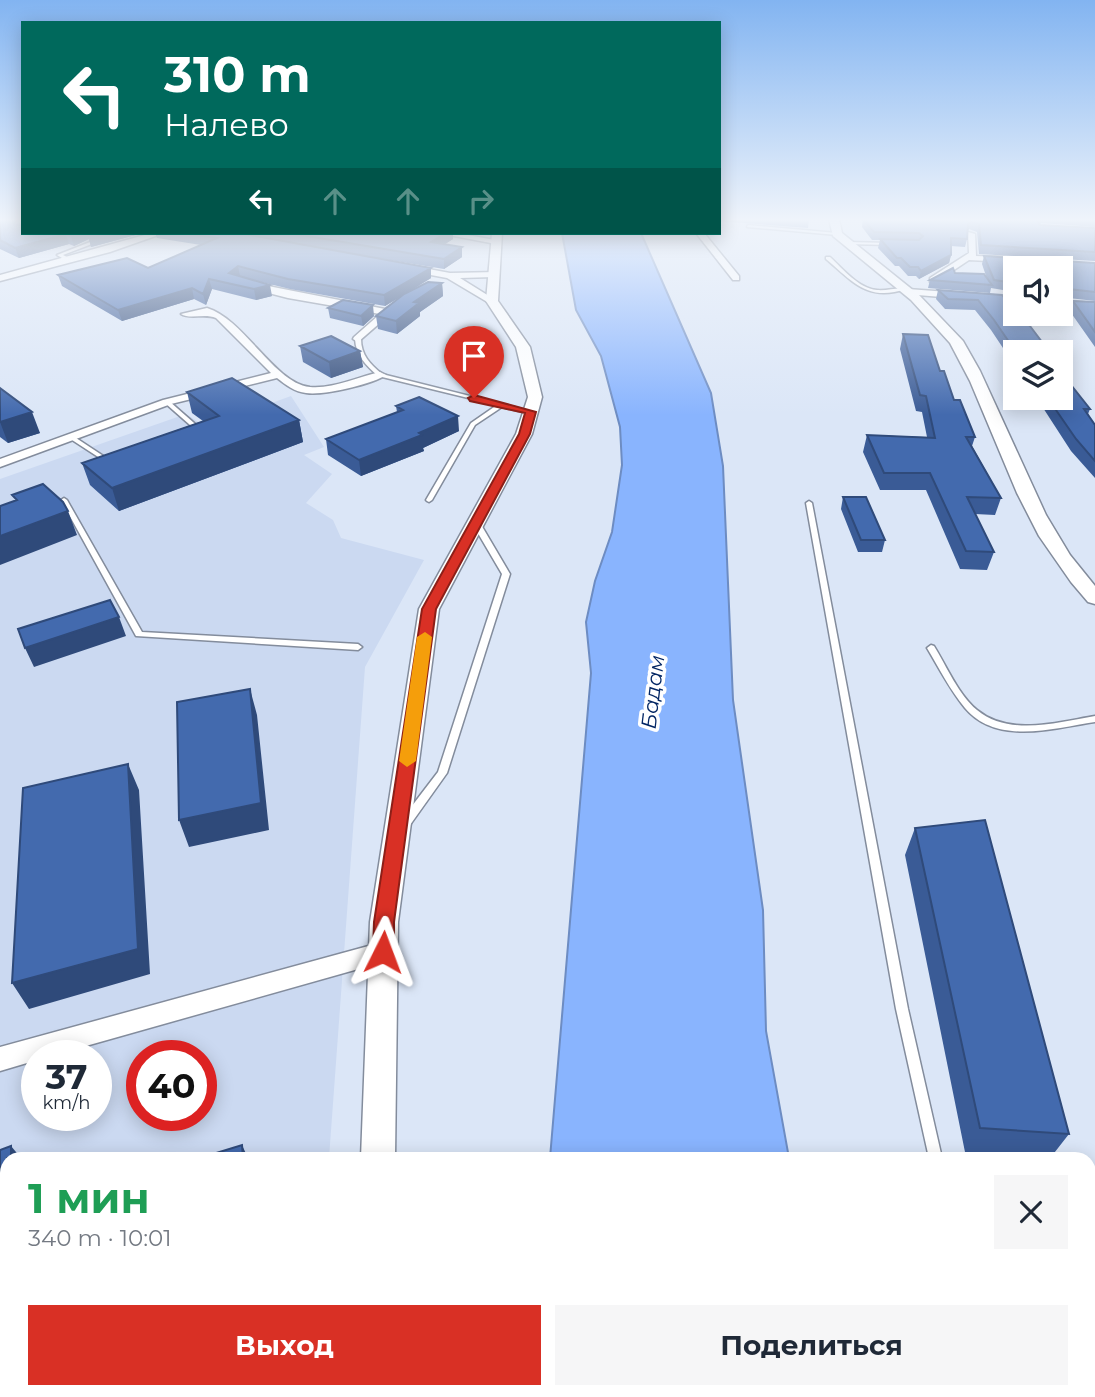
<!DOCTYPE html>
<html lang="ru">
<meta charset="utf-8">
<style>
:root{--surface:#fff;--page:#f6f6f7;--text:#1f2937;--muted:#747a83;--accent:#d93025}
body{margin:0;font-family:Montserrat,sans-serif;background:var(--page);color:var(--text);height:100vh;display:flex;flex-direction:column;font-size:26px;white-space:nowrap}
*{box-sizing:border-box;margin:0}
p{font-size:23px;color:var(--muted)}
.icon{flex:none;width:38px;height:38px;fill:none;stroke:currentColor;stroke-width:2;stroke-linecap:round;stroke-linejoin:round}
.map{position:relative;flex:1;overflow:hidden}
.details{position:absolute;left:0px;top:1152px;width:1096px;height:247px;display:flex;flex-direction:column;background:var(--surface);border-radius:21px 21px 0 0;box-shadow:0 4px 18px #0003}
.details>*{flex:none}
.banner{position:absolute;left:21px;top:21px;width:700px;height:214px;border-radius:0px;box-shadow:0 4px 18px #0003;background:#00695c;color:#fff;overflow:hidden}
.fabs{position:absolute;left:1003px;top:256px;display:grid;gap:14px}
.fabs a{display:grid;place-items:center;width:70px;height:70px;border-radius:0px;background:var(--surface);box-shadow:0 4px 18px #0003;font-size:35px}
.speed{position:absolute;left:21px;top:1040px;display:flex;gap:14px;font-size:35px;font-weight:700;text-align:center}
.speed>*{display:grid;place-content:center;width:91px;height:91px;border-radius:50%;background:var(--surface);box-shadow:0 4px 18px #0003;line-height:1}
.speed small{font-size:18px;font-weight:400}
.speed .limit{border:10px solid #d22;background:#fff;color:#111}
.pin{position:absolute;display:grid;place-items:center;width:60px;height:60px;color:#fff;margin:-72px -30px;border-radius:50% 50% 50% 0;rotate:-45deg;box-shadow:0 0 7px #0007}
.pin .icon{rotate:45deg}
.me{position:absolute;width:77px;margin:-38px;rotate:3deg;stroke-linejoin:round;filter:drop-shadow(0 0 5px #0008)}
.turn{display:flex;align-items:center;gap:24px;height:147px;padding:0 28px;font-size:32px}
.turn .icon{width:91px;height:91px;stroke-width:2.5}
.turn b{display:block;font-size:49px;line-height:60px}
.lanes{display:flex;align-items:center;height:66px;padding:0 28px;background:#0003;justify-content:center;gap:35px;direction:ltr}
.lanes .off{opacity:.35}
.round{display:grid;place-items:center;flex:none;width:74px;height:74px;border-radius:0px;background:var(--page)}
.head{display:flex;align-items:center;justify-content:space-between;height:119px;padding:0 28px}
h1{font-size:42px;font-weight:700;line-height:52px;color:#1e9e55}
.primary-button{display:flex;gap:14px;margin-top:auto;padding:14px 28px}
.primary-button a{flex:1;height:80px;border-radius:0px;background:var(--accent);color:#fff;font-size:28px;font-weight:700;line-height:80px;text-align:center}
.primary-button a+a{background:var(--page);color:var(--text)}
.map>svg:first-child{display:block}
</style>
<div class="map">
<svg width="1095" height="1397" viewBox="0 0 1095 1397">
<rect width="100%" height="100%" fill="#dbe6f7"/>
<!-- built -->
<path fill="#cbd9f1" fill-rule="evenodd" d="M291,396L324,447L304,455L332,474L306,503L333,520L341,538L424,560L365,667L329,1158H7V1391H312L311,1397H0V479L186,414L206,427ZM37,1055H96V1115H37ZM142,1055H201V1115H142Z"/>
<!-- water -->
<path fill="#89b4fe" stroke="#6d8cc2" stroke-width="2" d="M562,233H641L711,393L723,466L733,700L763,910L766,1031L789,1158H550L591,673L586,622L595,581L612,532L622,465L620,427L601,356L576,310Z
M572,1391H830L831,1397H572Z"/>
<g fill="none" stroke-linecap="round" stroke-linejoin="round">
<!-- service casing -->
<g stroke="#838c9c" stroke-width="3">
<path id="service" d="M748,225L837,233L839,234L837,235L747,227Z
M106,233H110L112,235L105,239L63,255L71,259V261H67L57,255L103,237L107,235Z
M847,242L891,243L893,244L891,245L845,244Z
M826,257H830C843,269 858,288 877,290C887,291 898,287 906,289C868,302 853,282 826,259Z
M358,337L361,339C361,355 370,364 382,374L534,412L531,414L502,407L475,425L432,500L429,502L427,501L426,500L471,423L497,405L378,376C366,365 356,356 355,339Z
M165,401H169L202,430V432H198L165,403Z
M69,436H73L114,463L111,465L109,464L69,438Z
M64,498L67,500L142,632L358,644L362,647L358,650L136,636L61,500Z
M809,501L812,503L908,1009L942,1158H929L896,1009L806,503Z
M476,521L480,523L510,574L447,773L410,825L406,826L402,825L401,822L402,819L438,772L502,574L472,523Z
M931,645L934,646C947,667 958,694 977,710C1010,737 1058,722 1095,716V722C1054,728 997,746 965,708C950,690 939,668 927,648Z
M982,1391H998L999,1397H983Z"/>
</g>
<!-- minor casing -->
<g stroke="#838c9c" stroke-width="3">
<path id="minor" d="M968,232L975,234L976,256L1004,257L1007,258V262L969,260L936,282H930V278L969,253Z
M152,233H164L110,252L0,281V275Z
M438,233H457L500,241L496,244Z
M696,233H704L739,276V280H733Z
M407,265L450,273L497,272L499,274L494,277L460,278L497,301L489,303L447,278L404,270L403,268Z
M248,282L385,309L392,305L397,308L358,342L353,339L354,337L380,314L288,298L245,287L243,285Z
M908,289L1015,297V303L905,294L903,292Z
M1060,301L1095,303V309L1060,307Z
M207,308C244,319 274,383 310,387C333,389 358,377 380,372L386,375C373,384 323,396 306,393C295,392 286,385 277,378L171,404L0,467V459L163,400L271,373L216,318C204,313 190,320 181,314Z
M383,942L391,945L394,952L391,959L383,962L54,1055H37V1060L0,1071V1047Z"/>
</g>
<!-- tertiary casing -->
<g stroke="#838c9c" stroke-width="3">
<path id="tertiary" d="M829,219H839L842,233L919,295L963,341L980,371L1046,515L1070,555L1095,586V604L1088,602L1071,582L1039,536L1017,493L970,381L950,343L911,300L833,236Z
M492,233H502L498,301L530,347L542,397L532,434L439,609L398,922L395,1158H361L370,922L419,609L516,434L528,397L516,347L486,301Z
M352,1391H392V1397H352Z"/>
</g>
<!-- service -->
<use href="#service" fill="#fff" fill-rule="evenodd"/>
<!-- minor -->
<use href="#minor" fill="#fff" fill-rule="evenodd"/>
<!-- tertiary -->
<use href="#tertiary" fill="#fff" fill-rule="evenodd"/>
</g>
<!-- wall -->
<path fill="#3a5b96" d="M0,219L23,233H143L91,247L89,239L74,246L69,244L19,258L0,249Z
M719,219H809L808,228L719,221Z
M863,219H1095V227L1041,223L1040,225L1095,228V261L979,254L977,232L969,229L967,231V239L965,247L951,246V255L949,263L919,279L916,276H908L899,266H895L878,248L880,240H872L862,227Z
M155,233H453V239L445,244L462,257L444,269L353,254L431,268V278L412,290L442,283L443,296L420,312V316L397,334L378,329L376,316L400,297L385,306L290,289L253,280L272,296L256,300L212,289L206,305L194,299L122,321L62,286L58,275L148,268L201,245L157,238Z
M984,256L1095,263V301L1060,297V268H1015V292L991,288L990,293L928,288L930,280L955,273L987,279L982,264Z
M938,290L1002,295L1045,346L1043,350L1045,352H1015V366L991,330L975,310L945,309L936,299Z
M1073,301L1095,302V347L1069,310Z
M328,308L374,316L363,326L330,318Z
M903,334L940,371L954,400L975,437L972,446L1001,498L995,515L975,514L994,552L987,570L960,569L926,490H880L863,452L867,435L927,437L922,412L916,411L900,349Z
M300,346L360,351L363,367L331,378L303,362Z
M0,388L40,433L8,443L0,437Z
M187,392L299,420L303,442L119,511L90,485L82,463L203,421L192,413Z
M1036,397H1060L1090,409L1088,414L1095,425V478L1071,451Z
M396,406L459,431L423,448L424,451L361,476L328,455L326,439L397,412Z
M843,497L885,540L882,552H858L841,509Z
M915,828L1069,1134L1051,1157L965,1152L905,855Z"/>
<!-- shaded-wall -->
<path fill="#2f4a7a" d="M77,233H143L91,247L89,239L74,246L71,236Z
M446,233H453V239L432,252L431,242Z
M66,234L69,244L19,258L15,248Z
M462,247V257L444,269V259Z
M951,255L949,263L919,279L921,271Z
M238,266L240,276L229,273Z
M431,268V278L385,306L384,295Z
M209,279L212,289L206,305L203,294Z
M442,283L443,296L420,312V316L397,334L396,321L414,302Z
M270,285L272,296L256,300L254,289Z
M192,288L194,299L122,321L118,310Z
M373,305L374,316L363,326L361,316Z
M360,351L363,367L331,378L329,362Z
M32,412L40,433L8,443L0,422Z
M458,416L459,431L423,448L424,451L361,476L359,460Z
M299,420L303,442L119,511L112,488Z
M68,511L77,535L0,565V536Z
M119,617L126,636L34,667L25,648Z
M250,689L257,715L269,830L189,847L179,820Z
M128,764L139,790L150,974L29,1009L12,983Z
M242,1145L248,1158H243Z
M11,1146L21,1158H11Z
M7,1240V1262L0,1265V1243Z"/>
<!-- building -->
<path fill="#436aae" stroke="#2f4a7a" stroke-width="2" d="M0,219H23V233H77L71,236L66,234L15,248L0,240Z
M863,219H1040L1038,222L1040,225L1095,228V252L981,245L979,224L971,222L968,224L967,239L951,238V255L921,271L918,267H910L901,258H897L880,239L919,240L923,236L919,233L874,232Z
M181,233H239L431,268L384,295L288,279L238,266L229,273L270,285L254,289L209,279L203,294L192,288L118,310L58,275L127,258L148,268L217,238Z
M289,233H446L431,242L462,247L444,259Z
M984,256L1095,263V292L1060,288V268H1015V283L994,280Z
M953,268L955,273L984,274L992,285L930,280Z
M428,282L442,283L414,302L419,303L396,321L376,316L404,294Z
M938,290L1002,295L1015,309V313H1019L1030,326L1045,346H1041L1045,352H1016L994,320L978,300L948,299Z
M343,300L373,305L361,316L328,308Z
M1073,301L1095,302V332Z
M903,334L928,335L940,371H944L954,400H960L975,437H966L1001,498L967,497L994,552L966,551L930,473H884L867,435L935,438L926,396L920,395Z
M331,336L360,351L329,362L300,346Z
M1060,371L1090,409H1084L1095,425V461L1076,439L1047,397H1060Z
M232,378L299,420L112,488L82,463L219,416L187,392Z
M0,388L32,412L0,422Z
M419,397L458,416L419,433L422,435L359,460L326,439L403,410L396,406Z
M43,484L63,502L68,511L0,536V506L17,500L12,495Z
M843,497H866L885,540H861Z
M110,600L119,617L25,648L18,629Z
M250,689L261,803L179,820L177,702Z
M128,764L138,949L12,983L23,788Z
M985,820L1069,1134L980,1128L915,828Z
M242,1145L243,1158H200Z
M11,1146V1158H7V1240L0,1243V1150Z"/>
<!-- sky -->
<linearGradient id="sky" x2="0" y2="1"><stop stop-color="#82b4f1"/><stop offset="0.53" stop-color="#eff4fb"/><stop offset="1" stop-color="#eff4fb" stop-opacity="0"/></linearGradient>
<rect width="1095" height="415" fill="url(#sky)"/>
<!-- route -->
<path fill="#d93025" stroke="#8d1f18" stroke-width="2" d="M474,395L536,412L530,434L436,609L394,922V952L391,958L383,960L376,958L373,952L374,922L422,609L519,434L525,413L470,401L468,398Z"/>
<!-- slow -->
<path fill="#f59e0b" d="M425,632L432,637L416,761L407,767L399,761L417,637Z"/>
<g text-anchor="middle" stroke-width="7" stroke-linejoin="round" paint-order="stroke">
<!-- water labels -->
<g font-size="21" font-style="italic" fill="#032664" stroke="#fff">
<text transform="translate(653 692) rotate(-83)" y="7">Бадам</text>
</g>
</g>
</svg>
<div class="fabs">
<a><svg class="icon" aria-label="sound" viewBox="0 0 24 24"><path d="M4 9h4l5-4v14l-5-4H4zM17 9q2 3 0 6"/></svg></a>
<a><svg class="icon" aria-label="layers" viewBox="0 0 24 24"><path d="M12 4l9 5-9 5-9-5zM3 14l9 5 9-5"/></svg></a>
</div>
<div class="speed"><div>37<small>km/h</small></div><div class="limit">40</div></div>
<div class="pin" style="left:474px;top:398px;background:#d93025"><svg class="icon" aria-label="arrive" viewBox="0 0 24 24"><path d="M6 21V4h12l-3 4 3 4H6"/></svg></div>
<svg class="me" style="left:383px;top:952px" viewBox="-20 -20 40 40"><path d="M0-17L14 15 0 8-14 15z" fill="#d93025" stroke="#fff" stroke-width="4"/></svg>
<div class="banner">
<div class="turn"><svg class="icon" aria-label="left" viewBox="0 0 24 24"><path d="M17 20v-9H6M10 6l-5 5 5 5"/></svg><div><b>310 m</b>Налево</div></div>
<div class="lanes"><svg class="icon" aria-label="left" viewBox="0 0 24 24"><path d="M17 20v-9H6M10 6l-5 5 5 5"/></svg><svg class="icon off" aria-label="ahead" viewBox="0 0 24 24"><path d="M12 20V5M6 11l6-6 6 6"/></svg><svg class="icon off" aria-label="ahead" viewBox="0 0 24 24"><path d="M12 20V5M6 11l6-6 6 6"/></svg><svg class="icon off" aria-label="right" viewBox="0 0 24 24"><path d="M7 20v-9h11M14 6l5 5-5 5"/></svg></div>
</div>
<section class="details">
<div class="head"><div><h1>1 мин</h1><p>340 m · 10:01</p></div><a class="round"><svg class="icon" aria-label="close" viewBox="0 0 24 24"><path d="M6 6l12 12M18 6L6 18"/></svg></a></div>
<div class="primary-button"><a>Выход</a><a>Поделиться</a></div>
</section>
</div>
